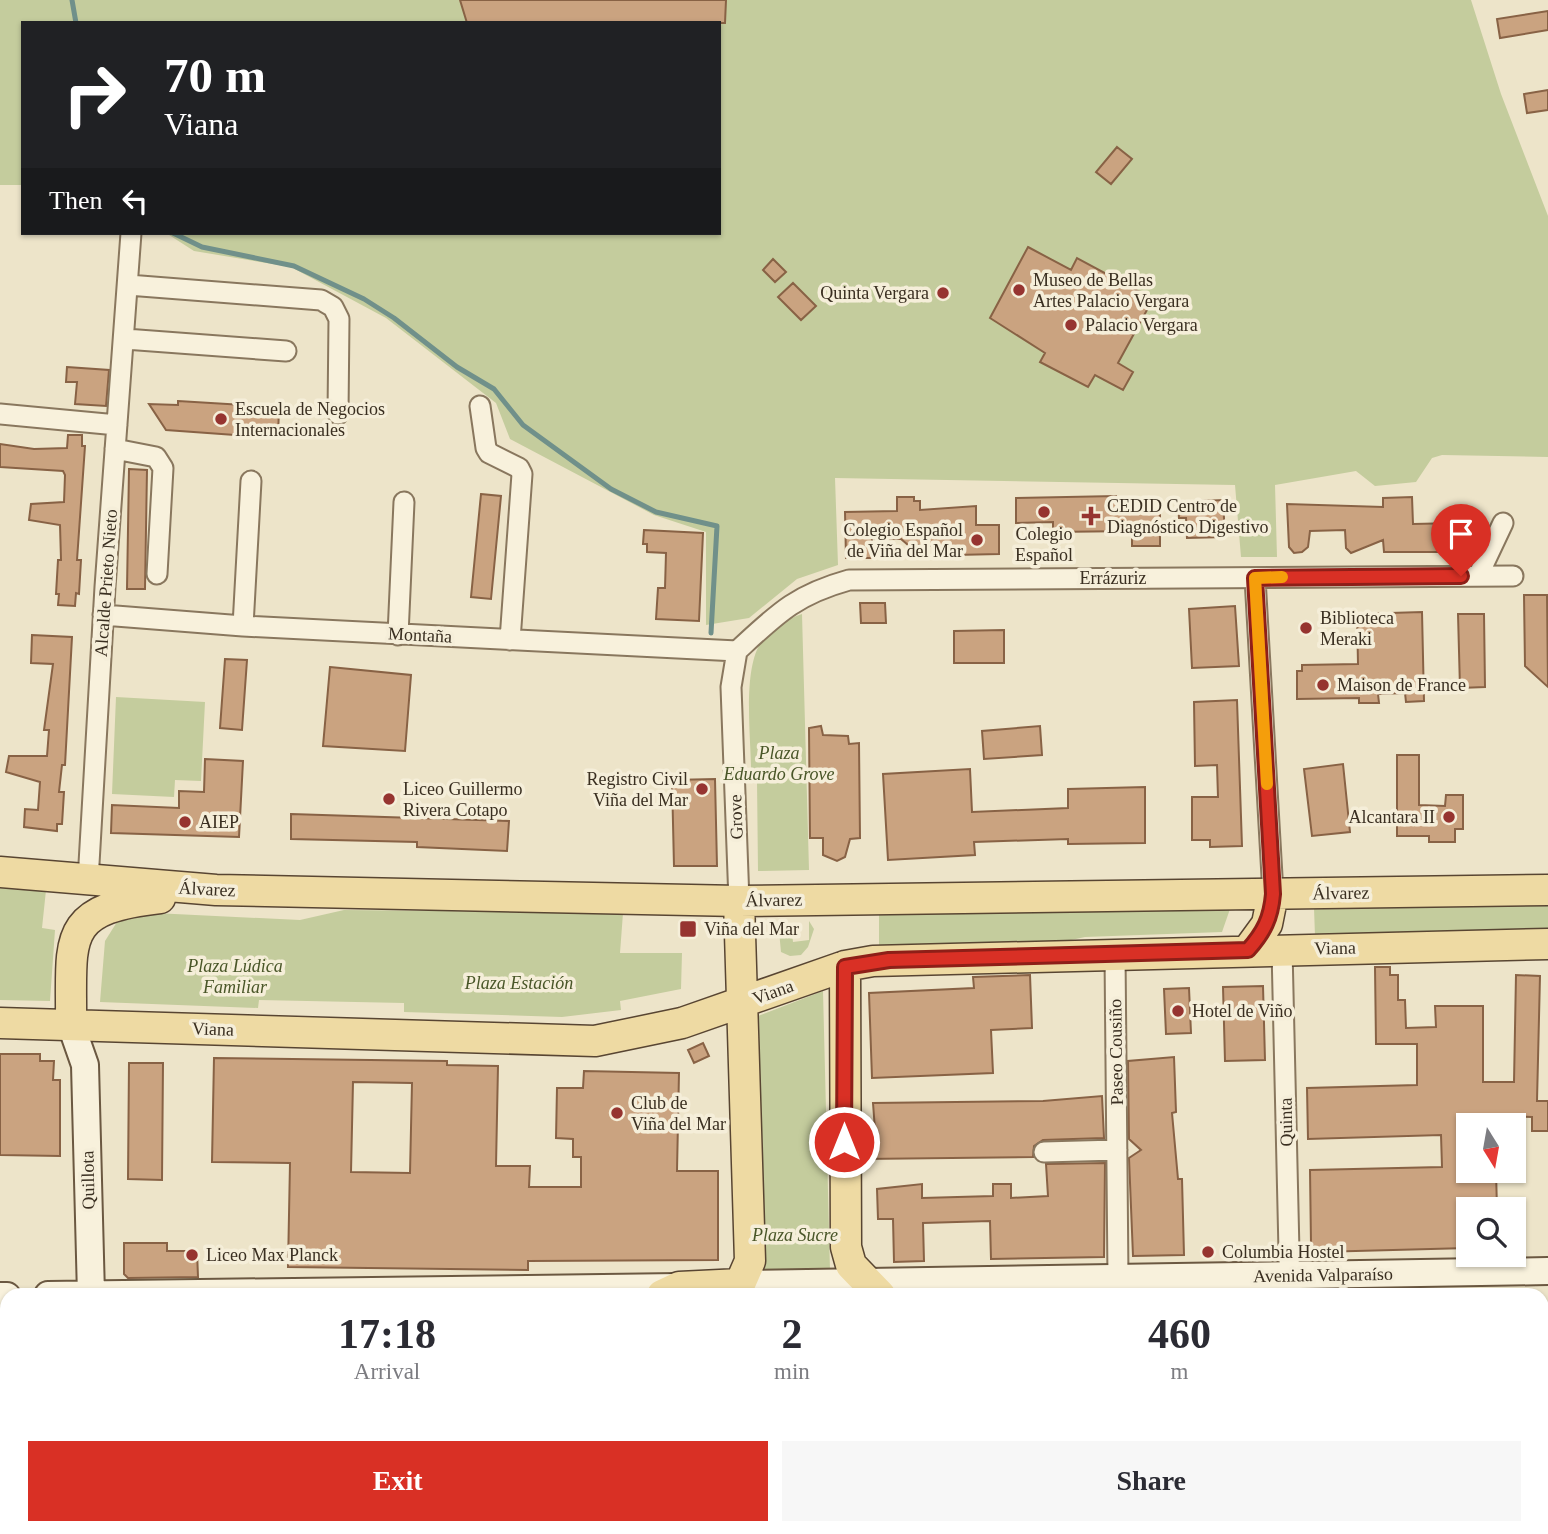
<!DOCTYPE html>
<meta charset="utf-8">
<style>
:root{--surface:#fff;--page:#f7f7f7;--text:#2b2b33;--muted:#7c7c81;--accent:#d93025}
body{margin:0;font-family:"Times New Roman",serif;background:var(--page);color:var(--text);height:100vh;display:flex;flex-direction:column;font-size:26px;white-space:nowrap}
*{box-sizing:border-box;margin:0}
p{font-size:23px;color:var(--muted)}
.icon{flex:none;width:38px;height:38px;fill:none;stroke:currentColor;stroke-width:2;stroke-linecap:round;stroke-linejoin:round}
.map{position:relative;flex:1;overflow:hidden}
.details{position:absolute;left:0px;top:1288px;width:1549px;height:247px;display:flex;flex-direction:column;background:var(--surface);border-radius:21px 21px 0 0;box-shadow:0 2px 5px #0004}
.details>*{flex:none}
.hud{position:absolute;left:21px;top:21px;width:700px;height:214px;border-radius:0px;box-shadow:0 2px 5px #0004;background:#202124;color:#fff;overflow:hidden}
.needle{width:46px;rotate:169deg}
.tools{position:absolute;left:1456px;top:1113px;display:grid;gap:14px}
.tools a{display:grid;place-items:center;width:70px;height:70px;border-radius:0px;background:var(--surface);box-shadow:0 2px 5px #0004;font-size:35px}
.pin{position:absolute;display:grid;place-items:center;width:60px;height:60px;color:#fff;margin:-72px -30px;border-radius:50% 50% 50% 0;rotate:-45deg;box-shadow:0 0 7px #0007}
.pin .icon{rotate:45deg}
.me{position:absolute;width:77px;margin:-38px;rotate:0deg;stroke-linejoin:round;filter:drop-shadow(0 0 5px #0008)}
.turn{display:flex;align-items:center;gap:24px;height:147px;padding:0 28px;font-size:32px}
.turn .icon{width:91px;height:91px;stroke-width:2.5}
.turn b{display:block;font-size:49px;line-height:60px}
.then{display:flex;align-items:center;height:66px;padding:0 28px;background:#0003;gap:14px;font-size:26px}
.eta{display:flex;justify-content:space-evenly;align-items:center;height:119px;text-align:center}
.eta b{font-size:42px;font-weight:800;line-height:49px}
.cta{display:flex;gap:14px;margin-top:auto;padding:14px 28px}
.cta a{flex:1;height:80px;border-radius:0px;background:var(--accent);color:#fff;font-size:28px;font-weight:800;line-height:80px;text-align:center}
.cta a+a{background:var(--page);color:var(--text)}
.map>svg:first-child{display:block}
</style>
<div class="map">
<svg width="1548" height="1534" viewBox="0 0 1548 1534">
<rect width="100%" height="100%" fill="#ede4c9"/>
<!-- green -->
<path fill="#c4cc9d" d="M0,0H1471L1501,94L1548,216V457L1442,455L1432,458L1416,482L1375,486L1356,471L1275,485L1277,557H1241L1235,485L835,478L838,565L797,579L749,618L706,625V532L654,515L510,439L496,403L386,318L291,267L194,251L166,233H719V23H23V185H0Z
M802,614L809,870L758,871L757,781L751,770C751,736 742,668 762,641C771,628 787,619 802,614Z
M116,697L205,702L201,781L175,780L174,797L112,794Z
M0,886L46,890L42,928L55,930L50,1001L0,1000Z
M1548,904V932L1315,936L1314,908Z
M1230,909L1222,932L1085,937L1043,946L879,948V912Z
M344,910L623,913L620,953H682L681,989L620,1001L621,1010L562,1017L404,1012V1003L259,1000L258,1008L100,1002L105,941L122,914L134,912L300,920Z
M809,921L814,929L808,947L801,955L790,956L781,952L779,931L791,924L793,942L809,940Z
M823,991L830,1271L761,1270L758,1016Z
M621,1528H918L917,1534H621Z"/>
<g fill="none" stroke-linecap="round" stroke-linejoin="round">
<!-- stream -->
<path stroke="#70908a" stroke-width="5" d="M72,0L76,23
M173,233L202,247L294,266L364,299L394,318L457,367L494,389L523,425L611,489L656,512L717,526L711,633"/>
</g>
<!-- building -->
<path fill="#caa380" stroke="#886245" stroke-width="2" fill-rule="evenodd" d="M460,0H726L725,23H467Z
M1548,11V30L1500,38L1497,19Z
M1548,90V110L1527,113L1524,94Z
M1117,147L1132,159L1111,184L1096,172Z
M1028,247L1071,270L1077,258L1153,299L1118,363L1133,372L1123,390L1095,375L1088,387L1040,362L1045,353L990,318Z
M773,259L786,272L775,282L763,270Z
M793,283L816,306L801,320L778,297Z
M67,367L109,370L106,406L75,404L77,382H66Z
M178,401L279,407L278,438L166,430L149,404L178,405Z
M68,435H82V446H85L77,560H81L79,594L76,593L75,606L58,605L59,594H56L58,560H61L60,525L29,520L31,504L64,502L65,475L63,471L0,467V444L34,449L67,448Z
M129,469L147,470L145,589H127Z
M481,494L501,496L491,599L471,597Z
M1116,496V503H1150V507H1160V546H1132V531L1053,532V522L1016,523V498Z
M897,497H914V501H920V510L976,506V525H999V554L955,555V546L908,545L901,539L872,538V558H846L845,512L897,511Z
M1412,497L1413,524L1457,523L1458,529H1487L1476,552H1384L1383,540L1351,553L1346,548L1345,530L1310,531L1308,547L1302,552L1294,553L1289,547L1287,504L1383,507V498Z
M1223,500L1225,537L1187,538L1186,518H1179L1178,502Z
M644,530L703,533L699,621L656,619L658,588H665L666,553L647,552V544H643Z
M1524,595H1547L1548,687L1525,666Z
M860,603H885L886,623H861Z
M1235,606L1239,666L1192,668L1189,609Z
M1422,612L1424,701L1406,702L1405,693L1378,694L1379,703H1359V698L1297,699V671H1302V665L1358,664L1357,614Z
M1458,614H1484L1485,687L1460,688Z
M1004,630V663H954V631Z
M32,635L72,637L65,765H62L59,792H64L62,824H57V831L24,827L25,809L38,810L40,782L6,772L9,756H47L49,730H44L53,664L31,663Z
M225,659L247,660L242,730L220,728Z
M330,667L411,675L405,751L323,746Z
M1237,700L1242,846L1210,847V840H1192V797H1218L1217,765L1195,766L1194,702Z
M821,726L823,735L848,736L849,744L859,743L860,838L850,839L845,857L837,861L823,855V838H810L809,728Z
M1040,726L1042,755L984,759L982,731Z
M1397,755H1419V805L1445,806L1446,795H1463V829H1455V842H1429V836H1397Z
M205,759L243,761L239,837L111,833L112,805L179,808V791L204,792Z
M1343,764L1350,832L1312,836L1304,769Z
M970,769L972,812L1068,808V789L1145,787V843L1068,844V839L974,842L975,855L888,860L883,774Z
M715,779L717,866H674L672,780Z
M291,814L509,821L507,851L417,847V842L291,839Z
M1375,967H1390V975H1398V1000H1405L1406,1028L1436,1027L1435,1006H1483V1082H1514L1516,975L1540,976L1537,1101H1548V1131H1532V1117L1494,1116L1495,1125H1468V1171H1496L1497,1209H1468V1248L1318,1252L1311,1244L1310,1170L1442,1167L1441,1135L1308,1139L1307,1088L1417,1085V1044H1376Z
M1030,975L1032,1028L991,1030L993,1073L872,1078L869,993L974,988L973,977Z
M1263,986L1265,1060L1225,1061L1223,987Z
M1189,988L1191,1033L1166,1034L1164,989Z
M703,1043L709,1056L694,1063L688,1050Z
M0,1054H40V1061H54L53,1080H60V1156L0,1155Z
M1174,1057L1176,1112L1172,1113L1178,1179H1182L1184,1255L1133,1256L1129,1158L1141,1150L1129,1139L1128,1061Z
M214,1058L447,1061V1065L498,1066L496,1166H530L529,1187H581V1157H573V1139L556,1138L557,1088H583L584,1071L679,1073L677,1171H718V1260L528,1261V1270L288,1267L290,1163L212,1162ZM353,1082L412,1083L410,1173L351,1172Z
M129,1063H163L162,1180L128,1179Z
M1102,1096L1104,1138L1043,1140L1034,1146L1033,1157L863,1159V1130H875L873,1103L1043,1101Z
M1105,1163L1104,1257L991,1259L990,1221L923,1223L924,1261L894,1262L893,1219H878L877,1189L922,1184V1198L993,1196V1184H1011V1198L1048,1196L1046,1164Z
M124,1243H167V1251H197L198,1277L128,1278L124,1274Z"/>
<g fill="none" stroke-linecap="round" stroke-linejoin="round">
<!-- street casing -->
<g stroke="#89775e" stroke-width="23">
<path id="street" d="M128,285L321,300L333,307L339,319L338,414
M125,339L286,351
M480,406L486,448L489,453L519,468L522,474L510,640
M0,414L117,425
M115,449L156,457L163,468L157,574
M1478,576L1503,523
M1255,578L1273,894
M103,615L243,626L737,651
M243,626L251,481
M398,635L404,502
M737,651C777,614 795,595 849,580L1513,576
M737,651L731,687L739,901
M88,881L105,587L131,233
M1282,949L1290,1295
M1115,954L1118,1278
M1044,1152L1117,1150
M1294,1528V1534"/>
</g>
<!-- secondary casing -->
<g stroke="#6b5841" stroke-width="30">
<path id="secondary" d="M71,1025L85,1065L91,1295
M740,1284L1548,1271
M48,1295L679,1287
M0,1296H7
M94,1528V1534"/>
</g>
<!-- primary casing -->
<g stroke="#584532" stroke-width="33">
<path id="primary" d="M0,872L216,890L739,901L1548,890
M1248,950L1267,924L1273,894
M845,966L846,1247L851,1265L880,1295
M0,1023L595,1041L682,1023L845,966L873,961L1548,944
M71,1025C72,939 59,909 160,898
M662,1295L679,1287L740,1284L750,1261L739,901
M607,1528L609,1534
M928,1534L930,1528"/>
</g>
<!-- street -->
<use href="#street" stroke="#f8f1dc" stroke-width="19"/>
<!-- secondary -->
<use href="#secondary" stroke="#f8f1dc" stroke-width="26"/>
<!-- primary -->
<use href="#primary" stroke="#eedaa3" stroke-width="30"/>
</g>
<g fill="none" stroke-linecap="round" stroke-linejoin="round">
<!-- route casing -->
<g stroke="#8d1f18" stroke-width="18">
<path id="route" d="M844,1142L845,967L889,960L1248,950C1264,932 1271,918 1273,894L1255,578L1461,576"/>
</g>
<!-- route -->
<use href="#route" stroke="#d93025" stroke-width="12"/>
<!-- slow -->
<path stroke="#f59e0b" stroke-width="12" d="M1267,784L1255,578L1282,577"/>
</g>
<!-- markers -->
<g fill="#963430" stroke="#f5eed9" stroke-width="2.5">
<circle cx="1019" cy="290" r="7"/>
<circle cx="943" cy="293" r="7"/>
<circle cx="1071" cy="325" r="7"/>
<circle cx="221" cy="419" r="7"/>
<circle cx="1044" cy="512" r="7"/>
<path d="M1087.5 505.5h7v7h7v7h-7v7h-7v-7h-7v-7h7z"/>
<circle cx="977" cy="540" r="7"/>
<circle cx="1306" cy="628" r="7"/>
<circle cx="1323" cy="685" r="7"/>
<circle cx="702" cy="789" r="7"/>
<circle cx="389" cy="799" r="7"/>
<circle cx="1449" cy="817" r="7"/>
<circle cx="185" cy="822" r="7"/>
<rect x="679" y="920" width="18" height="18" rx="3.5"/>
<circle cx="1178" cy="1011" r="7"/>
<circle cx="617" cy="1113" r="7"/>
<circle cx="1208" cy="1252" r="7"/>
<circle cx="192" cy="1255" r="7"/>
</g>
<g text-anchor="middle" stroke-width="7" stroke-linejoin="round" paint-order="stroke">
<!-- poi labels -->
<g font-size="18" fill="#3a2f21" stroke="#f5eed9" text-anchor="start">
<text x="1033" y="286">Museo de Bellas<tspan x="1033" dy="21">Artes Palacio Vergara</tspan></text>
<text x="929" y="299" text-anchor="end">Quinta Vergara</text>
<text x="1085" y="331">Palacio Vergara</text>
<text x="235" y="415">Escuela de Negocios<tspan x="235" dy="21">Internacionales</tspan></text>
<text x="1107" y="512">CEDID Centro de<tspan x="1107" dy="21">Diagnóstico Digestivo</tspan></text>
<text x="963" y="536" text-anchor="end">Colegio Español<tspan x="963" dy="21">de Viña del Mar</tspan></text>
<text x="1044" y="540" text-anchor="middle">Colegio<tspan x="1044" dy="21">Español</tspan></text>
<text x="1320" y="624">Biblioteca<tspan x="1320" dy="21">Meraki</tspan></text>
<text x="1337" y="691">Maison de France</text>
<text x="688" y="785" text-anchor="end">Registro Civil<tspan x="688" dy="21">Viña del Mar</tspan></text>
<text x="403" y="795">Liceo Guillermo<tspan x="403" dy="21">Rivera Cotapo</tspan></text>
<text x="1435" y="823" text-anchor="end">Alcantara II</text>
<text x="199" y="828">AIEP</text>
<text x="704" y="935">Viña del Mar</text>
<text x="1192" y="1017">Hotel de Viño</text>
<text x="631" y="1109">Club de<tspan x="631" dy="21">Viña del Mar</tspan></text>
<text x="1222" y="1258">Columbia Hostel</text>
<text x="206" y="1261">Liceo Max Planck</text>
</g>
<!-- street labels -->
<g font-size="18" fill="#3a2f21" stroke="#f5eed9">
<text x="1113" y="584">Errázuriz</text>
<text transform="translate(106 583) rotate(-86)" y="6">Alcalde Prieto Nieto</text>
<text transform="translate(420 635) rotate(3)" y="6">Montaña</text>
<text transform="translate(736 817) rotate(-92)" y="6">Grove</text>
<text transform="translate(207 889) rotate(3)" y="6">Álvarez</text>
<text transform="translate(1341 893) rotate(-1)" y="6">Álvarez</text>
<text transform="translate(774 900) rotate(-1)" y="6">Álvarez</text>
<text transform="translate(1335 948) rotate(-1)" y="6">Viana</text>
<text transform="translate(773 992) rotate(-20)" y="6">Viana</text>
<text transform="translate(213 1029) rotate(2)" y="6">Viana</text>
<text transform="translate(1116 1052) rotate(-91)" y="6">Paseo Cousiño</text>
<text transform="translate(1286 1122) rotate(-91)" y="6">Quinta</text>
<text transform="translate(88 1180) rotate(-91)" y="6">Quillota</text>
<text transform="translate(1323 1275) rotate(-1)" y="6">Avenida Valparaíso</text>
</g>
<!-- park labels -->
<g font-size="18" font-style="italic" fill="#495628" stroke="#f5eed9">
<text x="779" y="759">Plaza<tspan x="779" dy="21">Eduardo Grove</tspan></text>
<text x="235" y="972">Plaza Lúdica<tspan x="235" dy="21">Familiar</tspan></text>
<text x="519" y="989">Plaza Estación</text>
<text x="795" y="1241">Plaza Sucre</text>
</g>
</g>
</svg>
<div class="tools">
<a><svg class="needle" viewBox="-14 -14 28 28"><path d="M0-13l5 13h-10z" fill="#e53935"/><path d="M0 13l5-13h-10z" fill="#7c7c81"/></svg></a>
<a><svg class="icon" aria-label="search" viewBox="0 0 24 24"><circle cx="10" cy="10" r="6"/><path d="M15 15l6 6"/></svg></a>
</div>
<div class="pin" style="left:1461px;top:576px;background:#d93025"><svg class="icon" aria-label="arrive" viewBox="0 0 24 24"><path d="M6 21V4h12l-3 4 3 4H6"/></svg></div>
<svg class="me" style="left:844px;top:1142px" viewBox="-20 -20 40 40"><circle r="17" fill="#d93025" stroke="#fff" stroke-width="3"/><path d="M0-11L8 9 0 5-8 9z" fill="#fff"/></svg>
<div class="hud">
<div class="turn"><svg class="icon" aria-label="right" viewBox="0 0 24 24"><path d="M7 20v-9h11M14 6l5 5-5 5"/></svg><div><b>70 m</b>Viana</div></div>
<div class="then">Then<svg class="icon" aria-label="left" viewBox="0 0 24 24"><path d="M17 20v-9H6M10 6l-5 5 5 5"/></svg></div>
</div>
<section class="details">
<div class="eta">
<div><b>17:18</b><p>Arrival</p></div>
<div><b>2</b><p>min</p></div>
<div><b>460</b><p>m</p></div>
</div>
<div class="cta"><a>Exit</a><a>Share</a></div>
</section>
</div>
